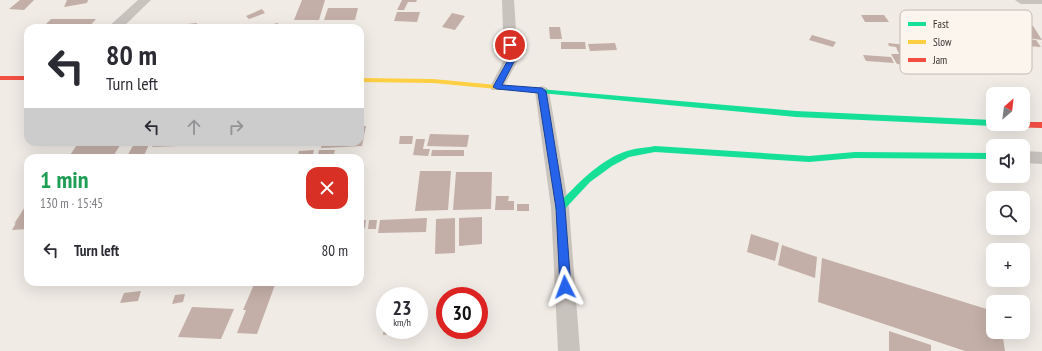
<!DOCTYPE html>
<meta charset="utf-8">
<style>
:root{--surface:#fff;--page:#f7f7f7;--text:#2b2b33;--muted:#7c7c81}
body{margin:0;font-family:"PT Sans Narrow",sans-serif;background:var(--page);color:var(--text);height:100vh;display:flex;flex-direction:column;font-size:15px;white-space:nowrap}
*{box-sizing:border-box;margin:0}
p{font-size:13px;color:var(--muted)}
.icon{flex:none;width:22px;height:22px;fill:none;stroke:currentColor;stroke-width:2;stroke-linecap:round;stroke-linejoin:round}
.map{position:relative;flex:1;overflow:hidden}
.panel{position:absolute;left:24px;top:154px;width:340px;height:132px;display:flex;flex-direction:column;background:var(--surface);border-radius:12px;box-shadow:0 4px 16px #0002}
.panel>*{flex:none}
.top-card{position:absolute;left:24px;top:24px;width:340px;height:122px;border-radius:12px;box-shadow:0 4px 16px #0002;background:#fff;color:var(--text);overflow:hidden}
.needle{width:26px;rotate:28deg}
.fabs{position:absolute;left:986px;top:87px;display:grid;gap:8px}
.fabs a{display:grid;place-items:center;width:44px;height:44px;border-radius:8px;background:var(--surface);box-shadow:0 4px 16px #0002;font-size:20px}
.speed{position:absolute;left:376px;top:287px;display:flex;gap:8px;font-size:20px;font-weight:700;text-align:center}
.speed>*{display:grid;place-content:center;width:52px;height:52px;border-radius:50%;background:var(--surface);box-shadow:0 4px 16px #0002;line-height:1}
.speed small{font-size:10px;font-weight:400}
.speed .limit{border:6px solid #d22;background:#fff;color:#111}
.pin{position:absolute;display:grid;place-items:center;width:34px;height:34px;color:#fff;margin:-17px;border:2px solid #fff;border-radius:50%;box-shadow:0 1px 4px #0007}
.me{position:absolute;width:44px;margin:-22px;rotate:357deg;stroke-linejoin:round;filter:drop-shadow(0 0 3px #0008)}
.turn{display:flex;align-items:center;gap:14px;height:84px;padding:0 16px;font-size:18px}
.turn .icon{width:52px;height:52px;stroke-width:2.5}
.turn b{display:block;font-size:28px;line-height:34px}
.lanes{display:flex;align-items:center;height:38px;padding:0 16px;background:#0003;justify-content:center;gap:20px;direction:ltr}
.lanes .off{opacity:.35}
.round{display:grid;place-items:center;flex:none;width:42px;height:42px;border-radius:12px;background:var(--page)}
.headline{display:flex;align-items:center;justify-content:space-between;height:68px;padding:0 16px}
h1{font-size:24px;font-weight:700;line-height:30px;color:#1e9e55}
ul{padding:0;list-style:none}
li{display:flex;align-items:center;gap:12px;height:56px;padding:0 16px}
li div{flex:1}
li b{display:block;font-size:15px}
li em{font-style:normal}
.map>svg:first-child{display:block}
</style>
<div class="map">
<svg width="1042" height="351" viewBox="0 0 1042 351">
<rect width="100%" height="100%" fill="#f0ebe5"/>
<!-- building -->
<path fill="#c3afa7" d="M20,0H34L24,10L9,9Z
M67,0H88L87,3L64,7Z
M302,0H325L319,20H294Z
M402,0H417L416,2H408L404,10H397Z
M328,8H358L355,20H324Z
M262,9L265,13L249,19L246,16Z
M397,12H420L417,22L394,21Z
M452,13L465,16L455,30L442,27Z
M861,15H884L889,22H865Z
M51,19H96L88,28H42Z
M197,23L196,28H157V27Z
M278,23L279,28H268V25Z
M1013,23L1033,26L1042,40L1021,37Z
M549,27H560L562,39H550Z
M812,35L836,42L833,47L809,40Z
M994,36L1036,40L1041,47L999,44Z
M561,42H585L586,49H561Z
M615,43L617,50L590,51L588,44Z
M888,43L906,45L917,66L897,64L891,54H899L896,47L889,46Z
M863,55L891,57L894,63L866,61Z
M360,126H366L362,146L321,148L322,142H360Z
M430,134L469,135L467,147L427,146Z
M400,136H413L412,144H399Z
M416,139H425L423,149H430L428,156L413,155Z
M79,142H122L112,158H68Z
M135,142H150L143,158H126Z
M155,142H182L179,146L152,147Z
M314,150L312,158H297L299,151Z
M319,150H335L333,158H317Z
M432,150H464V156H431Z
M420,171H451L448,210L415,211Z
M456,172H492L491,209L453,210Z
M496,196H509L508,201H514V210H495Z
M28,202V229L12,230L16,223L14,224Z
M517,204H529V211H517Z
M482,217V244L459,246V218Z
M427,218L426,232L378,233L380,220Z
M455,218V253L435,254L436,219Z
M360,220H366L365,228L360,229Z
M369,220H377L376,229H368Z
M751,234L779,243L775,261L747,252Z
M782,245L817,257L815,278L778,265Z
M822,258L993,311V332H1002L1005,351H965L818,302Z
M204,282H231L229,286L203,284Z
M255,282H276L257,334L237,333L246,310H243Z
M141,291L138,301L120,303L124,293Z
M185,294L183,302L172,304L175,295Z
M192,307L234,309L221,339L178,337Z
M384,326L385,330H406V332L383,335Z
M889,331L931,345V351H889Z"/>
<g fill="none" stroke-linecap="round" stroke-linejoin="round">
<!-- street -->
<path fill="#c9c3be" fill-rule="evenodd" d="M138,0H151L122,28H107Z
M502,0H514L518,60L502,90H492L490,87L504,60Z
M1015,0H1042V4H1021Z
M542,86L547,88L549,91L569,208L580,351H558L551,208L535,91L537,88Z
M1023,151L1042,152V164L1023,163Z"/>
<!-- fast -->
<path fill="#16e098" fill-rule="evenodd" d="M516,87L796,111L993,120V124H997L993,126L796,117L519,91L515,89Z
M655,146L809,156L855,152L993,153V159L855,158L809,162L655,152L629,157L612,166L590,182L563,211H557L555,208L557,205C577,185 597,162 624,152C634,148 645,148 655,146Z"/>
<!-- slow -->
<path fill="#ffcf43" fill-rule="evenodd" d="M360,78L433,79L519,87L523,89L519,91L433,83L360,82Z"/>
<!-- jam -->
<path fill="#f24e42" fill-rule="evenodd" d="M0,76H28V80H0Z
M1023,122H1042V128L1012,127L1008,124H1023Z"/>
</g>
<!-- route -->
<path fill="#2563eb" stroke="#184099" d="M510,43L514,45L515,60L502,85L542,88L546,91L565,208L571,287L569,291H562L560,287L556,208L538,93L497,89L493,87L508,60L507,45Z"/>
<!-- legend -->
<rect x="900" y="10" width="132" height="64" rx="6" fill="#fbf5ee" stroke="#c1bab4" stroke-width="1"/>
<rect x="908" y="22" width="18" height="4" fill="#16e098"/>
<rect x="908" y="40" width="18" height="4" fill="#ffcf43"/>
<rect x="908" y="58" width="18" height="4" fill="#f24e42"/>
<g font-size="11" fill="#3b302b">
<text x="933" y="28">Fast</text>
<text x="933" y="46">Slow</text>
<text x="933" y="64">Jam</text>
</g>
</svg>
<div class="fabs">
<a><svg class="needle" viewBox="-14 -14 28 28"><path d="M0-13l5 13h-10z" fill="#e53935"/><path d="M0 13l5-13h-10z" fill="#7c7c81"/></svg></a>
<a><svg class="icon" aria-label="sound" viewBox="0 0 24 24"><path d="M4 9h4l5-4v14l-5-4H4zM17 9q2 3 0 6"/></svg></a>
<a><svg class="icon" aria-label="search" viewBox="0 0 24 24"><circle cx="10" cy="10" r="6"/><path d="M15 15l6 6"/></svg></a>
<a>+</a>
<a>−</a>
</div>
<div class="speed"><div>23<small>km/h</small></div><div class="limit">30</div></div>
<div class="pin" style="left:510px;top:45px;background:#d93025"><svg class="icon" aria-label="arrive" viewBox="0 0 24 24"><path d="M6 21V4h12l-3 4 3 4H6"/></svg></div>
<svg class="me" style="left:565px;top:287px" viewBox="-20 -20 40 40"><path d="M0-17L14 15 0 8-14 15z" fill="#2563eb" stroke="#fff" stroke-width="4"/></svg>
<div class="top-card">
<div class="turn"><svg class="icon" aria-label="left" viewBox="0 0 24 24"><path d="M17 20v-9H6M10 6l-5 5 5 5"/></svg><div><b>80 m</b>Turn left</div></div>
<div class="lanes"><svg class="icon" aria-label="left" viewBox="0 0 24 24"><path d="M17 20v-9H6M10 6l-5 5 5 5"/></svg><svg class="icon off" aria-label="ahead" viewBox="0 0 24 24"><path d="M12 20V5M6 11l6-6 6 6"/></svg><svg class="icon off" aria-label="right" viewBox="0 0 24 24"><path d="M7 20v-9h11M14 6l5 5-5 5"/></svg></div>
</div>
<section class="panel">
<div class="headline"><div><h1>1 min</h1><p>130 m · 15:45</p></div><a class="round" style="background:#d93025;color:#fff"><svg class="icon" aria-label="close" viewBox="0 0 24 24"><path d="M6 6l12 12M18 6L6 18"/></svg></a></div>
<ul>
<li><svg class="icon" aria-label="left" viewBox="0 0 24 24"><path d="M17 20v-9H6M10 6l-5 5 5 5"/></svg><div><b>Turn left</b></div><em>80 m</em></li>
</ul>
</section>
</div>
